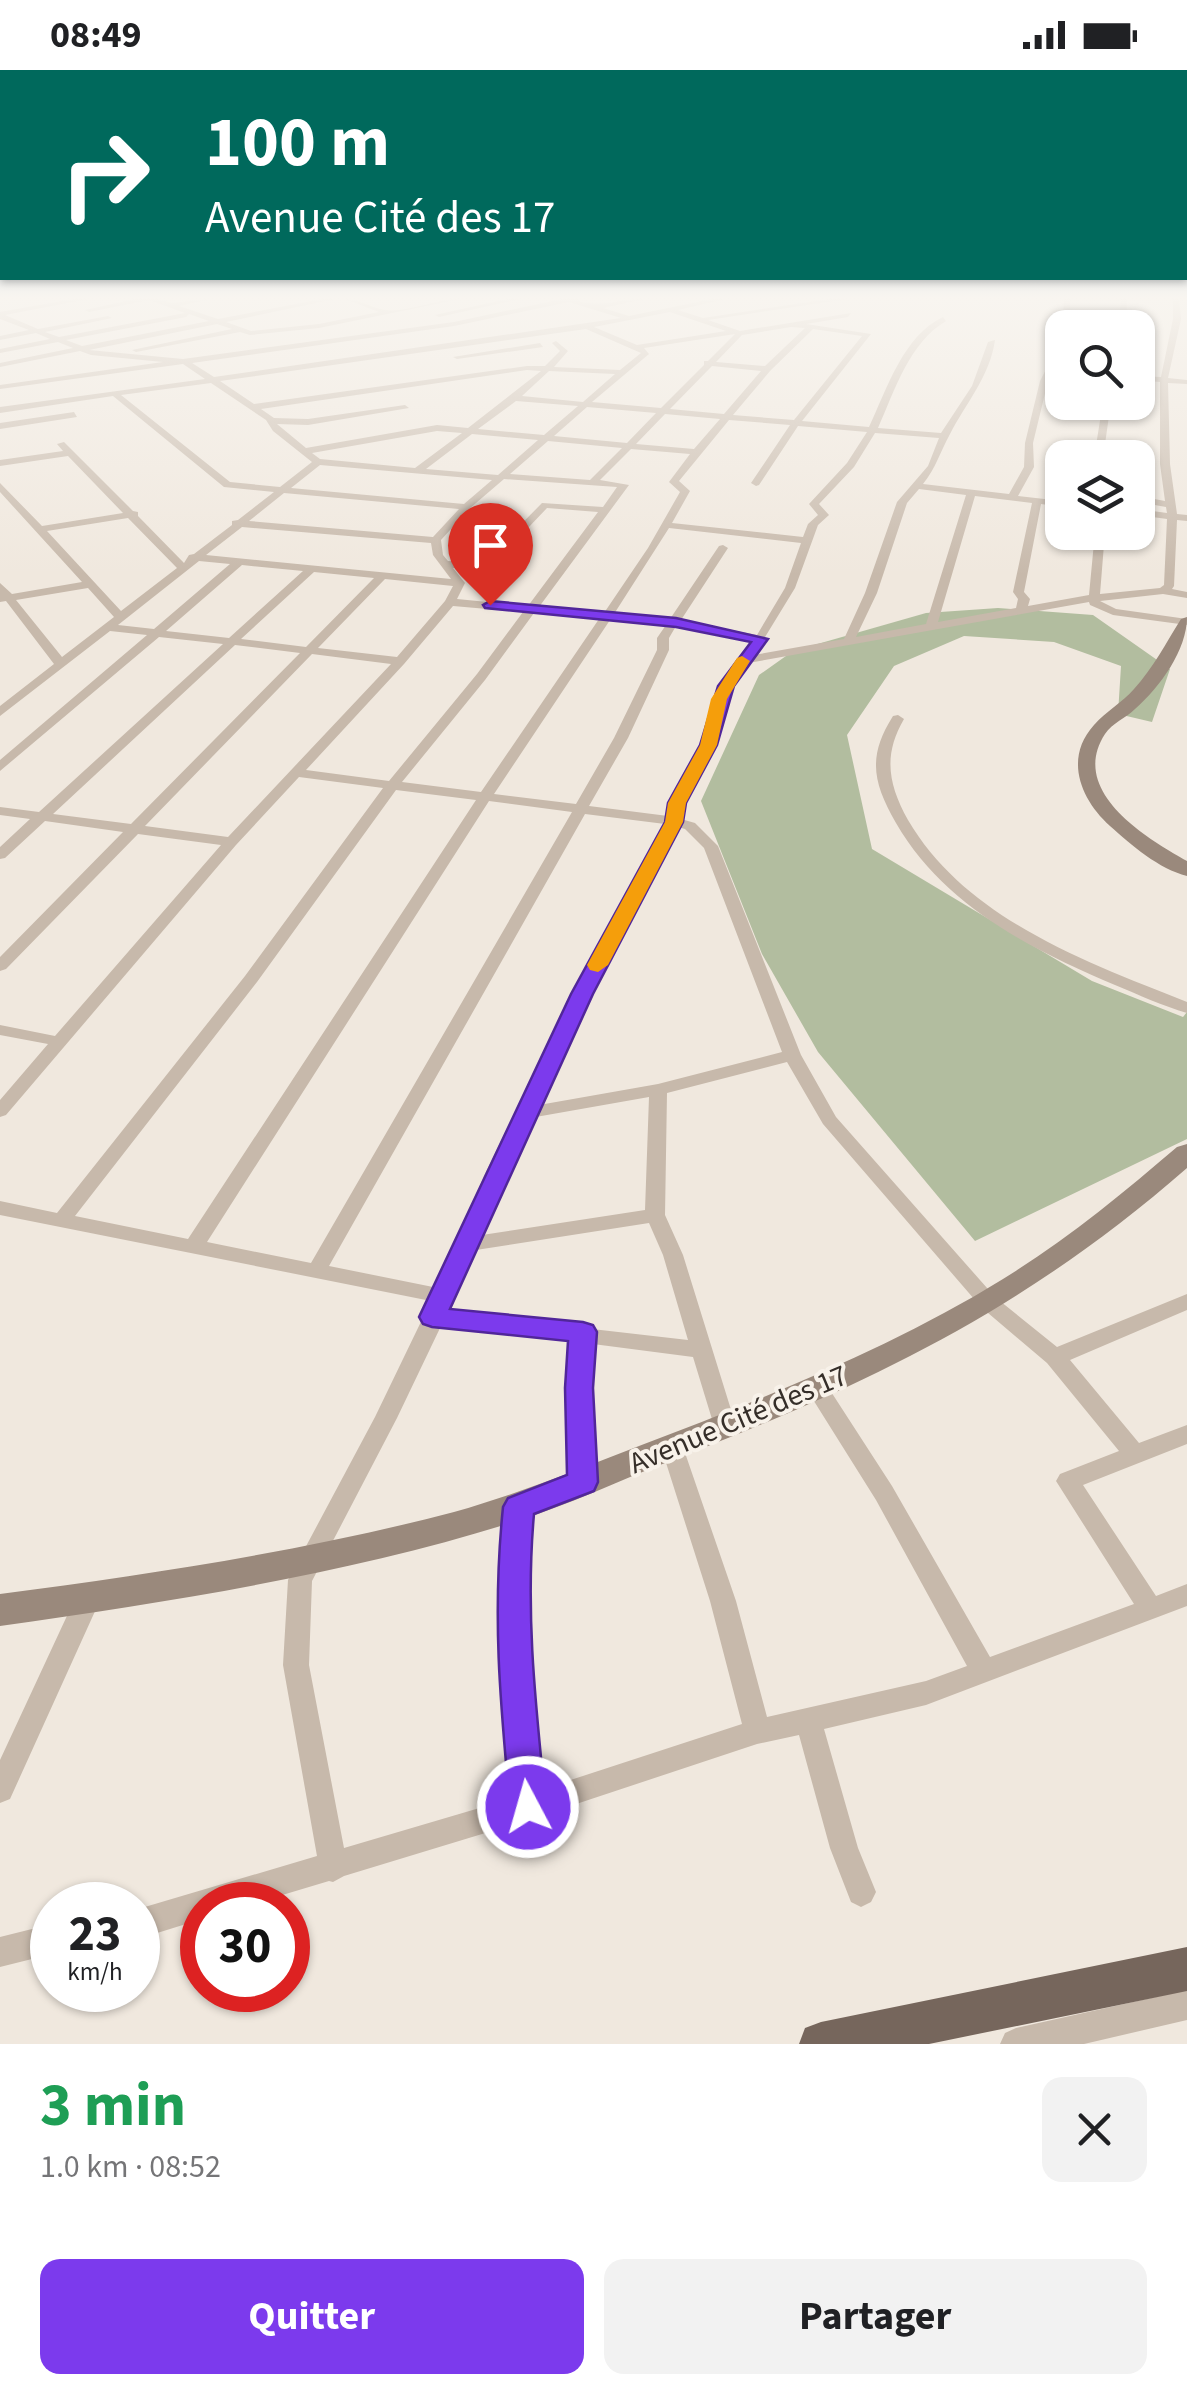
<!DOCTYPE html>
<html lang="fr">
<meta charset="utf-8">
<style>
:root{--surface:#fff;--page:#f2f2f2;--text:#202124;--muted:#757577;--accent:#7c3aed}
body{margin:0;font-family:"Source Sans 3",sans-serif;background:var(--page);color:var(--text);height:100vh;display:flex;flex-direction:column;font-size:38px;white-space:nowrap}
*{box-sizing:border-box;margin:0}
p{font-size:32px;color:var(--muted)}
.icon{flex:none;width:55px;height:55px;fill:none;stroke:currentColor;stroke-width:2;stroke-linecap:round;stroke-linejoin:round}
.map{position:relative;height:1974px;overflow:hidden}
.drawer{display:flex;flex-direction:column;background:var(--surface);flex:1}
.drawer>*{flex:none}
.guide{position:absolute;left:0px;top:0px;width:1188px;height:210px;box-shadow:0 2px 8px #0004;background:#00695c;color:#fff;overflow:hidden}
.buttons{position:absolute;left:1045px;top:240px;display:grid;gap:20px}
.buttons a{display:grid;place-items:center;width:110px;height:110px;border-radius:20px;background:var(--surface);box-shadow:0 2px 8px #0004;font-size:50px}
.speed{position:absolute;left:30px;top:1812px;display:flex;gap:20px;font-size:50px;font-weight:700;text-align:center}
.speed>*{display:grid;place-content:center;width:130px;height:130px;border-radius:50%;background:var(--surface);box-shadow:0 2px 8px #0004;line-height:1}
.speed small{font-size:25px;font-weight:400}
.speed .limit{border:15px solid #d22;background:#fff;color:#111}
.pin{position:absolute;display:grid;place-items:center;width:85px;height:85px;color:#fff;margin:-102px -42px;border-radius:50% 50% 50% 0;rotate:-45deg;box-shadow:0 0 10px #0007}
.pin .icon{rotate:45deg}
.me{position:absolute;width:110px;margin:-55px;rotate:354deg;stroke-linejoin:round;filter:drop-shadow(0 0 8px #0008)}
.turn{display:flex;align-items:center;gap:35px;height:210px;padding:0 40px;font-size:45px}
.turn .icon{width:130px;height:130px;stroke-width:2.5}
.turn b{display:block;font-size:70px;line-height:85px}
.round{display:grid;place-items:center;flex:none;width:105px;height:105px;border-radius:20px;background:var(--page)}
.head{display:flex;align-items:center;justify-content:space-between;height:170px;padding:0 40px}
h1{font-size:60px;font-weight:700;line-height:75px;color:#1e9e55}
.cta{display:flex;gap:20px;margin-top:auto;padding:20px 40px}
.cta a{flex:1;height:115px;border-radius:20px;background:var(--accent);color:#fff;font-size:40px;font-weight:700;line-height:115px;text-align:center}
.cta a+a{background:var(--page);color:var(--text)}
.status{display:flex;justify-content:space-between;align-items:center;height:70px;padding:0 50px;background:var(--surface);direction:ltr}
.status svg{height:28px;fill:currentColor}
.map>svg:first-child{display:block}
</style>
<div class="status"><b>08:49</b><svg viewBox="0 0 49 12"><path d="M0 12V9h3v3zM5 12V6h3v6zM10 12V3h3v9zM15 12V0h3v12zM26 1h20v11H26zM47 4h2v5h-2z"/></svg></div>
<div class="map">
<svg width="1187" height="1974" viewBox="0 0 1187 1974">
<rect width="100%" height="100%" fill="#f0e8de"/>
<!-- green -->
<path fill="#b2bd9f" d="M998,538L1093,545L1170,599L1152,652L1118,644L1121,596L1054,572L964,566L894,596L847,665L872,779L1092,911L1183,947L1187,942V1069L975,1171L818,982L762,884L701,731L759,605L793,581L926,543Z"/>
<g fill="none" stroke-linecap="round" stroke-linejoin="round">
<!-- street -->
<path fill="#c7b9ab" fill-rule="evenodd" d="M73,229H88L5,245L38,259L108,246L112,248L45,262L59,267L185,243L149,230L89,242L85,240L135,229H159L171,233L210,229L179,236L218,249L322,229H335L226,252L251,261L319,254L379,242L345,229C360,229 371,238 385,240C406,243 437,229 460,229L319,258L250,265L240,262L136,282L132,280L232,259L217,254L89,280L183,289L454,252L562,229H579L578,231C603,238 617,229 644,229L603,238L629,246L712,229H725L678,240L703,248L829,229H847L708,250L740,261L851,243L848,247L806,254L871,264L802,351L869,357C887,319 903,266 943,247L946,251C909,273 895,320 878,358L941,363L972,316L988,272L995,270C990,306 966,333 950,364C940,382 936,398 923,414L1009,424L1024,397L1025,373L1040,311L1058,276L1062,274V282L1048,311L1033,373L1034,397L1018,426L1062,431V437L1041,434L1024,522L1030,529L1028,536L1089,525L1095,462H1105L1100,524L1160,518L1164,515L1167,449L1138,445V439L1167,443L1166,437L1138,432V426L1165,431L1160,394V312L1138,310V306L1161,307L1173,249V229H1179L1181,249L1168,308L1187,310V314L1168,313L1170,394L1177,444L1187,445V451L1177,450L1174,516L1172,519L1187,522V528L1163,524L1100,531L1116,539L1187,549V555L1113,545L1090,535L1089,532L748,593C726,624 728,642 715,675C704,700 686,721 681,749L695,753L718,776L801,985L836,1047L995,1227L1057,1277L1187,1224V1240L1070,1290L1139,1373L1187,1355V1374L1083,1415L1156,1526L1187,1514V1536L926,1635L824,1659L858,1778L876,1822L871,1832L861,1837L851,1832L830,1778L799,1665L757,1674L528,1750L344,1806L333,1812L329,1811L249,1835H202V1849L138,1869V1839L317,1786L283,1595L288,1510L375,1347L431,1231L0,1145V1131L57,1143L245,906L383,718L299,707L236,775L6,1045L0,1047V1030L48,974L0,965V955L55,966L221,775L138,764L6,899L0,901V887L123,762L45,751L5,788L0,789V777L30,749L0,745V737L39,742L223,574L159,567L0,701V690L147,565L110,561L0,646V636L54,594L6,531L0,532V513L12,524L82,512L0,422V413L42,456L123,443L68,386L0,396V390L63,381L57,374L64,372L133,441L138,442V446L184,493L189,485L194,484L232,455V451L238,450L274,422L224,417L113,326L0,343V337L205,309L183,294L0,319V315L163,292L91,285L80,281L0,297V293L73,278L58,272L0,283V279L50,269L36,263L0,270V266L29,260L0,249V242ZM569,232L621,248L214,307L192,293L454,256ZM670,242L726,261L637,275L594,257ZM189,244L209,251L82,276L66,270L186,247ZM791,257L805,258L765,296L716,292L742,265ZM586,259L641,283L620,300L554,297L568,281L556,271L552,273L560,281L545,296H527L254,334L220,311ZM813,259L862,266L794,350L733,345L770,301ZM735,264L708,291H704V295L661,338L592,332L649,284L644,278ZM712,296L761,301L724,344L670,339ZM527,300L541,301L468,358L437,355L306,378L277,354L308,355L409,338L405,335L308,349L274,348L261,339ZM549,301L615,304L583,332L522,326ZM211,313L266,350L273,361L312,392L280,417L230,412L121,325ZM516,331L578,336L544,365L478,359ZM587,337L656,343L627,373L554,366ZM665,344L720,349L694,379L636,374ZM729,350L790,355L751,413L756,416L759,415L798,356L867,362L847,393L809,434L818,445L808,454L803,467L672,453L690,421L679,411ZM437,361L462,363L415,398L320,389L312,383ZM875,363L939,368L928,396L897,432L865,523L844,569L754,585L795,518L818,455L829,445L819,434L854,397ZM472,364L538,370L498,405L426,399ZM548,371L622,378L590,410L510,404ZM631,379L690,384L669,412L680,422L648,478L604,543L539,537L629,415L600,410ZM320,395L492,410L464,434L291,418ZM504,409L617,417L603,437L542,433L483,493L448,491L443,485L441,470L469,439ZM919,419L966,425L926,554L856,567L877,523L907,433ZM284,423L459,439L433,467L249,451ZM975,426L1032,433L1013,522L1018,529L1016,538L938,552ZM547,438L598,442L528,536L457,529L465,513L453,498H490ZM128,448L177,498L121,541L47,461ZM242,457L431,473L433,485L451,509L206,485ZM669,458L801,473L785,518L757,565L681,550L728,478L723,475L719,476L670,549L614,544ZM199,491L230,494L154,559L118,555ZM242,495L303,501L229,568L166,561ZM314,502L374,508L306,577L241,569ZM385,509L453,516L445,531L397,587L318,578ZM88,518L114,547L62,587L16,530ZM453,536L523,542L477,604L389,711L306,700L404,594ZM534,543L599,549L481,722L402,712L485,610ZM610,550L666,555L657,568V580L614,668L576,734L494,724ZM676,556L753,571L720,615L701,675L670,733L668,746L589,736L628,668L669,580V568ZM235,575L300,583L131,754L53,744ZM312,584L391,594L228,767L145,756ZM396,720L476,730L188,1169L75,1146L257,912ZM489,731L572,742L311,1193L207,1172ZM585,744L665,754L574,924L530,1023L514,1044L483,1108L459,1174L438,1218L329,1196ZM678,757L685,759L704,778L782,982L658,1014L539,1035L547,1024L590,924ZM787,992L823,1054L981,1237L1047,1293L1119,1381L1060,1404L1056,1411L1134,1534L990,1587L892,1416L826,1314L818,1312L810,1314L807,1320L876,1430L967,1596L926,1611L767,1647L736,1531L683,1377L680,1371L672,1368L664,1371L661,1377L710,1531L742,1654L540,1720L526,1586L523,1514L531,1437L527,1430L519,1427L511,1430L507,1437L499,1514L500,1586L513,1728L344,1778L309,1595L312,1511L397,1348L441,1256L572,1272L568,1318L571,1412L575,1419L583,1421L591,1419L595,1412L590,1318L593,1274L693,1287L715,1359L718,1365L726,1368L734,1365L737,1359L683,1185L665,1145L667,1023ZM649,1027L645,1140L482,1165L503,1108L530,1048ZM649,1153L663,1185L688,1270L592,1259L583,1254L575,1257L447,1241L476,1180Z
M507,229H520L439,247L435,245Z
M1064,229H1070V258H1062Z
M1121,229H1127L1126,258H1118Z
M540,273L543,277L457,289L453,287Z
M1103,332H1111L1103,388H1094Z
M74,342L77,347L0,359V353Z
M898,645L904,649C883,685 888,714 908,750C966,849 1086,892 1187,932V943C1163,936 1139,925 1115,915C1032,880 943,835 896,753C873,713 867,687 893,646Z
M88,1517L97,1520L101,1528L10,1729L0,1733V1690L79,1520Z
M52,1854V1884L0,1897V1867Z
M1187,1920V1950L1084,1974H1000L1005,1963L1016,1958Z"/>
<!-- secondary -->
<path fill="#9a897c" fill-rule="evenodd" d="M1187,547C1187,580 1160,617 1135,639C1126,648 1112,653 1105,664C1068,721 1146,768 1187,791V806C1159,799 1131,775 1110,756C1080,729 1064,688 1094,655C1106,641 1122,633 1134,619C1153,598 1166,573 1181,549Z
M1187,1074V1098C1022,1242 867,1315 665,1393C616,1412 568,1435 517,1451C349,1504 174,1531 0,1556V1524C152,1504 305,1481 454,1442C518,1424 577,1400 639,1376C764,1328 888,1280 1003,1209C1065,1171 1122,1124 1177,1077Z"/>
<!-- primary -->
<path fill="#76665c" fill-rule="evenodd" d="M1187,1877V1921L929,1974H799L805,1958L821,1952Z"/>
</g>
<!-- sky -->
<linearGradient id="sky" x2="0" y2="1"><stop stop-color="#7eaecf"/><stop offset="0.45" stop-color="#f8f5f0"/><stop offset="1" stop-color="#f8f5f0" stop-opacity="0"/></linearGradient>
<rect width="1187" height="505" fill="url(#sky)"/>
<!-- route -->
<path fill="#7c3aed" stroke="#51269a" stroke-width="2.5" d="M490,531L676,548L768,569L734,616L717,675L686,733L683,752L593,924L450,1239L583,1252L593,1255L597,1262L593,1318L598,1412L594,1421L534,1444C525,1544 536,1638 546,1737L541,1750L528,1755L515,1750L510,1737C500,1631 492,1544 503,1437L508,1428L567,1405L565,1318L568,1271L432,1257L423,1254L419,1247L571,924L665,752L668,733L700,675L718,616L751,572L676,557L485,538L483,535Z"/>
<!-- slow -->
<path fill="#f59e0b" d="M742,586L750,591L727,629L717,675L686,733L683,752L608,895L598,902L590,900L587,895L665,752L668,733L700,675L711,629L737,588Z"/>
<g text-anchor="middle" stroke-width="8" stroke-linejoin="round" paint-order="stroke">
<!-- near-street labels -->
<g font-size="30" fill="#352e29" stroke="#f8f2ea">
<text transform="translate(738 1349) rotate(-23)" y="10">Avenue Cité des 17</text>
</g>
</g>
</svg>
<div class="buttons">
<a><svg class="icon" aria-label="search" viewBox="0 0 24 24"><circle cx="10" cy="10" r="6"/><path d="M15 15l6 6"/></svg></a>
<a><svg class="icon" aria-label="layers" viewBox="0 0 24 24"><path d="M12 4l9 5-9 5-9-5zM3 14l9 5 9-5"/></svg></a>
</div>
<div class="speed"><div>23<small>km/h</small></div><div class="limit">30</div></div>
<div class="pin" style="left:490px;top:535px;background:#d93025"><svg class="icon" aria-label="arrive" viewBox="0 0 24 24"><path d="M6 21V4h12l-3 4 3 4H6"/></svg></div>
<svg class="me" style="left:528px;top:1737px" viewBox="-20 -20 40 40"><circle r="17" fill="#7c3aed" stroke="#fff" stroke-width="3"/><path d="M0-11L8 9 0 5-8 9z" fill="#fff"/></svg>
<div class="guide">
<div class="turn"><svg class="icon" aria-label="right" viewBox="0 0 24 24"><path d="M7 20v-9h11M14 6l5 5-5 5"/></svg><div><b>100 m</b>Avenue Cité des 17</div></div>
</div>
</div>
<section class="drawer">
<div class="head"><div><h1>3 min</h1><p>1.0 km · 08:52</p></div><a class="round"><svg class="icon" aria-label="close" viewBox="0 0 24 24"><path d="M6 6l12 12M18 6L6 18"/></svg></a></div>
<div class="cta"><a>Quitter</a><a>Partager</a></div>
</section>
